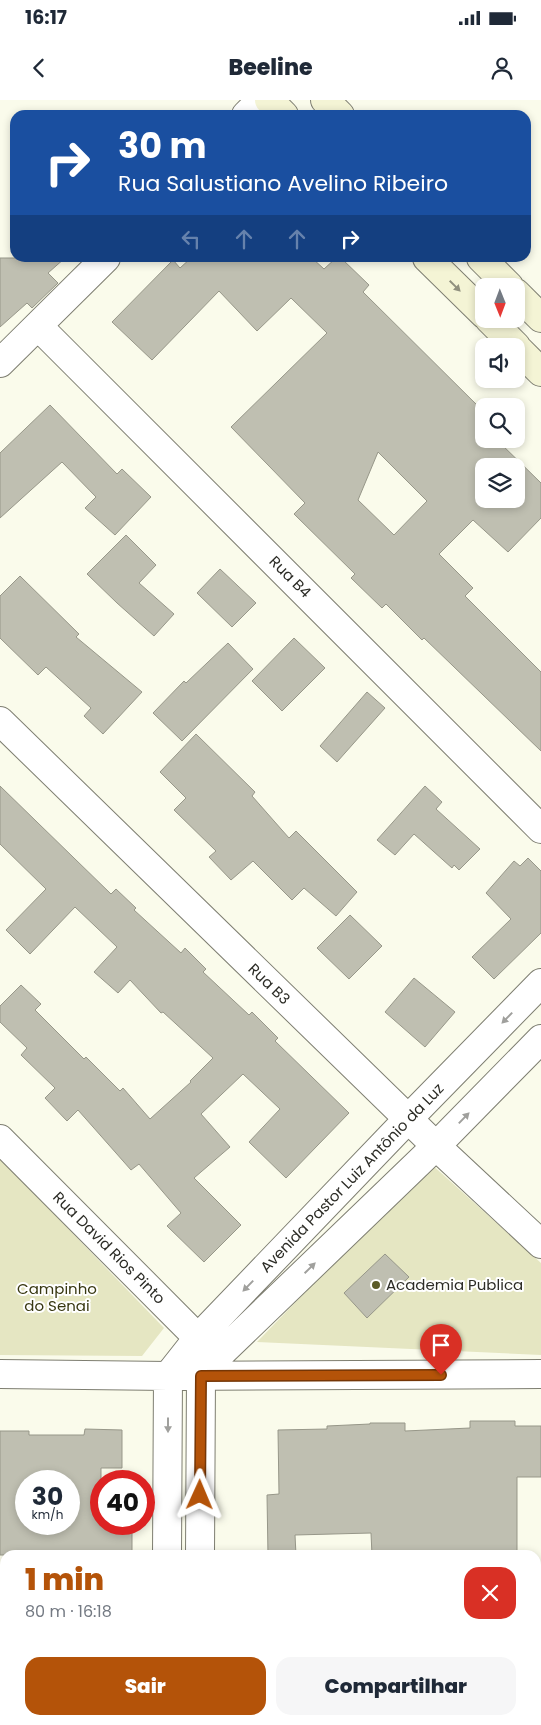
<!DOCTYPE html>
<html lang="pt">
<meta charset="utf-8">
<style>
:root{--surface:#fff;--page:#f6f6f7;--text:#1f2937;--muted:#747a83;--accent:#b45309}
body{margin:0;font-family:Poppins,sans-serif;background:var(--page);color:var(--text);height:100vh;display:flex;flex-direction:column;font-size:19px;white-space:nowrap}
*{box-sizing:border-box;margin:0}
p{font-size:16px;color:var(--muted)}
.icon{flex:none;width:28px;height:28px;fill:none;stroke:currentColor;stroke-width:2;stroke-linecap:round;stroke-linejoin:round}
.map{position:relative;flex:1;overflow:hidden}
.sheet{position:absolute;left:0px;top:1450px;width:541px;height:175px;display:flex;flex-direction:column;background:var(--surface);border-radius:15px 15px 0 0;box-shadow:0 2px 8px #0003}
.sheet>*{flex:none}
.banner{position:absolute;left:10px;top:10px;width:521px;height:152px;border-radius:15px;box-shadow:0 2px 8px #0003;background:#1a4fa0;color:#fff;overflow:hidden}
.needle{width:32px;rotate:179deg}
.fabs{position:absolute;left:475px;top:178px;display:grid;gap:10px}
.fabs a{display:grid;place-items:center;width:50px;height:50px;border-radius:10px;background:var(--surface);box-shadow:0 2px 8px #0003;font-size:25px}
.speed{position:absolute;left:15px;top:1370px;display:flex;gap:10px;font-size:25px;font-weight:700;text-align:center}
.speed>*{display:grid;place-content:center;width:65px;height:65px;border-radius:50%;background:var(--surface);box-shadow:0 2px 8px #0003;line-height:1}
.speed small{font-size:12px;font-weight:400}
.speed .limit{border:8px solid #d22;background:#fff;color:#111}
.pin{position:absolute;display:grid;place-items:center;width:42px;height:42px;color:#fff;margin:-51px -21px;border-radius:50% 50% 50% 0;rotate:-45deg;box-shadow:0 0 5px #0007}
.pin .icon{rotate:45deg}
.me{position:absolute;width:55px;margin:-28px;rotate:1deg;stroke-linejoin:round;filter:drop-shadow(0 0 4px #0008)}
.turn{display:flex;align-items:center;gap:18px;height:105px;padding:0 25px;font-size:22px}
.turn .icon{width:65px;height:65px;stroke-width:2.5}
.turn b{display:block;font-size:35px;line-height:42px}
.lanes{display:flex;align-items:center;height:48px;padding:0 25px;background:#0003;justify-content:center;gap:25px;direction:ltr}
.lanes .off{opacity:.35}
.round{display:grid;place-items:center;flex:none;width:52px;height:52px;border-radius:15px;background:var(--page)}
.head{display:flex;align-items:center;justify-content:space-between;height:85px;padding:0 25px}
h1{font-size:30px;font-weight:800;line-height:38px;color:var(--accent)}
.primary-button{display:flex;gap:10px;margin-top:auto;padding:10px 25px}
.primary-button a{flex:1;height:58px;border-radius:15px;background:var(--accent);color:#fff;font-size:20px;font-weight:800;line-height:58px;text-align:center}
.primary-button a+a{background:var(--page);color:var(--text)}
.status{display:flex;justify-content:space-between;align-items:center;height:35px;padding:0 25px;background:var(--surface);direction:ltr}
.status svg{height:14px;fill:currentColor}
header{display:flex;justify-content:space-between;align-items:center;height:65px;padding:0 25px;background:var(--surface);font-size:22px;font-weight:800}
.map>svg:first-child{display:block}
</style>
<div class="status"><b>16:17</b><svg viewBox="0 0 49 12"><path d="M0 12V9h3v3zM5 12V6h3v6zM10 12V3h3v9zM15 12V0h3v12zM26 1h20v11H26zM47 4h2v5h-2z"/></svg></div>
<header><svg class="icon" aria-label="back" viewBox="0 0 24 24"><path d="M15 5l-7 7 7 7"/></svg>Beeline<svg class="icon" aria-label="person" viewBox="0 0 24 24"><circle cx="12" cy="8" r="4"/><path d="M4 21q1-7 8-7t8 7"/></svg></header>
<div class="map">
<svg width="541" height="1625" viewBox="0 0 541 1625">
<rect width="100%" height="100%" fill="#fafbeb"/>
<!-- green -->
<path fill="#e5e6c2" d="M0,1058L164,1228L142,1256L0,1255Z
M430,1063L541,1163V1255L257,1242Z"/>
<!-- building -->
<path fill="#bfbfb1" stroke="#979789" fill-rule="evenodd" d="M0,158H65L48,173L58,183L32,208L27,203L0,227Z
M191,158H312L324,169L336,158H341L369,185L363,192L484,312V339H496L541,383V418L508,452L473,420L439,454L473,488L465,496L541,572V651L424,538L422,540L386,504L382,508L351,478L355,474L294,414L305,403L231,327L327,233L291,198L257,231L219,191L152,260L112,222L173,160L180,168ZM378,352L427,401L394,435L358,400ZM484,366H516V399H484Z
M50,305L117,374L122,369L151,397L115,435L85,408L96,397L62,362L0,418V353Z
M126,435L156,465L139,483L174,514L154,536L117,503L87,474Z
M220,469L256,503L232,527L197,493Z
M20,476L79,534L76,537L142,592L103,634L84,616L91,608L46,567L38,575L0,538V496Z
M294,538L325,568L282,611L252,581Z
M228,543L253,569L182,641L153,613L184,581L186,583Z
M367,592L385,608L337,662L320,646Z
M196,634L255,692L252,696L289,738L296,731L357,792L336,816L304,788L292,800L253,761L231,780L209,757L216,751L174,710L186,698L160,672Z
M0,686L111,794L116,789L136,808L134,810L181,853L185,848L206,869L203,872L249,915L252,912L278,938L275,941L349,1013L286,1078L249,1042L280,1009L243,974L201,1014L230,1047L194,1078L241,1125L204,1162L167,1126L181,1113L139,1064L131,1070L78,1010L67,1021L45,998L55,988L21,955L27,948L0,922V906L21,885L41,904L35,910L84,959L86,957L120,991L123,988L150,1019L191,982L190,981L213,958L163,912L161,913L130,880L118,893L94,872L117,847L75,807L30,854L6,830L46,789L0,744Z
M425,686L442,702L436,709L480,749L459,770L454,765L452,768L414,734L395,755L377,740Z
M528,758L541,771V833L494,879L472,857L511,819L486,793L514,761L520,766Z
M350,815L382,846L349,879L317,848Z
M414,878L455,912L425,947L385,912Z
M385,1154L409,1177L367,1218L344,1193Z
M470,1321H515V1326H541V1377H517V1455H372L371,1433L295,1435L296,1455H268L267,1395L279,1394L278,1330L327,1329V1326L370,1324V1323H405V1331L470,1328Z
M85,1329L122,1330V1368H101V1424H132V1455H0V1331H29V1335H84ZM26,1381H69V1424H26Z"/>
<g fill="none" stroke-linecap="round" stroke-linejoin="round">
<!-- minor casing -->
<g stroke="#7e7e71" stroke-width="30">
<path id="minor" d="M246,15L261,0
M38,226L541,729
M0,263L106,158
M0,621L436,1046L541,1144
M0,1039L198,1238L216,1253
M536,1569H541
M0,1573H5"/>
</g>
<!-- tertiary casing -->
<g stroke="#7e7e71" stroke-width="30">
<path id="tertiary" d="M0,1274L168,1276L541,1274
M167,1455L168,1276L198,1238L408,1019L541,883
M200,1455L201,1276L219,1255L436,1046L541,939
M167,1620V1625
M200,1620V1625"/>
</g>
<!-- secondary casing -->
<g stroke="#7e7e71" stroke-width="30">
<path id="secondary" d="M269,0L284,15
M325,0L340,15
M427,158L484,214
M481,158L509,186
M516,193L541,218
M489,219L516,246
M516,247L541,272"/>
</g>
<!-- minor -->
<use href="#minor" stroke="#fff" stroke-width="28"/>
<!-- tertiary -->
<use href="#tertiary" stroke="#fff" stroke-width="28"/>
<!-- secondary -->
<use href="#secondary" stroke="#f4f4d5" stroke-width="28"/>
</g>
<!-- one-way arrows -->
<defs><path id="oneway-solid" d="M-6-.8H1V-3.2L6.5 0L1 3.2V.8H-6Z" transform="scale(1.25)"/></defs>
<use fill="#90907e" href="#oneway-solid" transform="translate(455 186) rotate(45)"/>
<g fill="#a0a09d">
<use href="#oneway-solid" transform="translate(507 918) rotate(134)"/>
<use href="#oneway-solid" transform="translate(464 1018) rotate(-46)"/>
<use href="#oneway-solid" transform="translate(310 1168) rotate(-44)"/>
<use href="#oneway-solid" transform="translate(248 1186) rotate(134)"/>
<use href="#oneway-solid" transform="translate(168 1325) rotate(90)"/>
</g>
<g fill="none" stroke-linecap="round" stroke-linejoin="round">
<!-- route casing -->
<g stroke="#753606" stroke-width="12">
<path id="route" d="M200,1395L201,1276L441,1275"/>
</g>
<!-- route -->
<use href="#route" stroke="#b45309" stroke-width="9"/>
</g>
<!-- markers -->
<circle fill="#5a5a27" stroke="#fff" stroke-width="2" cx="376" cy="1185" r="5"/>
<g text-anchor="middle" stroke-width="4" stroke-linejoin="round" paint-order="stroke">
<!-- street labels -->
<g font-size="15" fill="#2c2c26" stroke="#fff">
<text transform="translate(290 477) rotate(45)" y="5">Rua B4</text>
<text transform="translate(269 884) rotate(44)" y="5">Rua B3</text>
<text transform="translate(352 1078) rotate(-46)" y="5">Avenida Pastor Luiz Antônio da Luz</text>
<text transform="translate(109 1148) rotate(45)" y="5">Rua David Rios Pinto</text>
</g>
<!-- poi labels -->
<g font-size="15" fill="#2c2c26" stroke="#fff" text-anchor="start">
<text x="386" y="1190">Academia Publica</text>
</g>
<!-- park labels -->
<g font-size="15" fill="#383811" stroke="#fff">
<text x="57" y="1194">Campinho<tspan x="57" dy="17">do Senai</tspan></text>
</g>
</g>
</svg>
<div class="fabs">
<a><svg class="needle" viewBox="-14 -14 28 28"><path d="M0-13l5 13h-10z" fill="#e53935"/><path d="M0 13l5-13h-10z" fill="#747a83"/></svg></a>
<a><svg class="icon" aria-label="sound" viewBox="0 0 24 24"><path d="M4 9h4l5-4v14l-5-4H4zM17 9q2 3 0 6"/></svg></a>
<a><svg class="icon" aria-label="search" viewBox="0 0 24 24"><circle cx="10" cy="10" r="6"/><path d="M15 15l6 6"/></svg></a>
<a><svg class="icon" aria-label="layers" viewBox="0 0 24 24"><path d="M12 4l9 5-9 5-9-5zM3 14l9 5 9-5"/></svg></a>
</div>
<div class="speed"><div>30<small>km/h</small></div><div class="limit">40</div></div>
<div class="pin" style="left:441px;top:1275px;background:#d93025"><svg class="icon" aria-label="arrive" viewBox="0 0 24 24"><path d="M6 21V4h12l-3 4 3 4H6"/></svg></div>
<svg class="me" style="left:200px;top:1395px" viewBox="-20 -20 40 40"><path d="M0-17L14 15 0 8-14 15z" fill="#b45309" stroke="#fff" stroke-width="4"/></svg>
<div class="banner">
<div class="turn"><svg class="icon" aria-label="right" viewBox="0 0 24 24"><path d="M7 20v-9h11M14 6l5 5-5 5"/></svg><div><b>30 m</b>Rua Salustiano Avelino Ribeiro</div></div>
<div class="lanes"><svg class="icon off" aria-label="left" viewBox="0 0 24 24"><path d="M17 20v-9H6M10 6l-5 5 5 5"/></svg><svg class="icon off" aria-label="ahead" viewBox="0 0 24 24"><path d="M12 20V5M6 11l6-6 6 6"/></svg><svg class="icon off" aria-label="ahead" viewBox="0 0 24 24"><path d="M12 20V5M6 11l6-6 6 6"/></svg><svg class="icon" aria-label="right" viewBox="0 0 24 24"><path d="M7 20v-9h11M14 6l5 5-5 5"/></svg></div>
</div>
<section class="sheet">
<div class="head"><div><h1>1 min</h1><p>80 m · 16:18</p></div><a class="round" style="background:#d93025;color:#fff"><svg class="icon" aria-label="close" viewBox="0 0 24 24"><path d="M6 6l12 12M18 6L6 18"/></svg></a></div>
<div class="primary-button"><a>Sair</a><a>Compartilhar</a></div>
</section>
</div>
